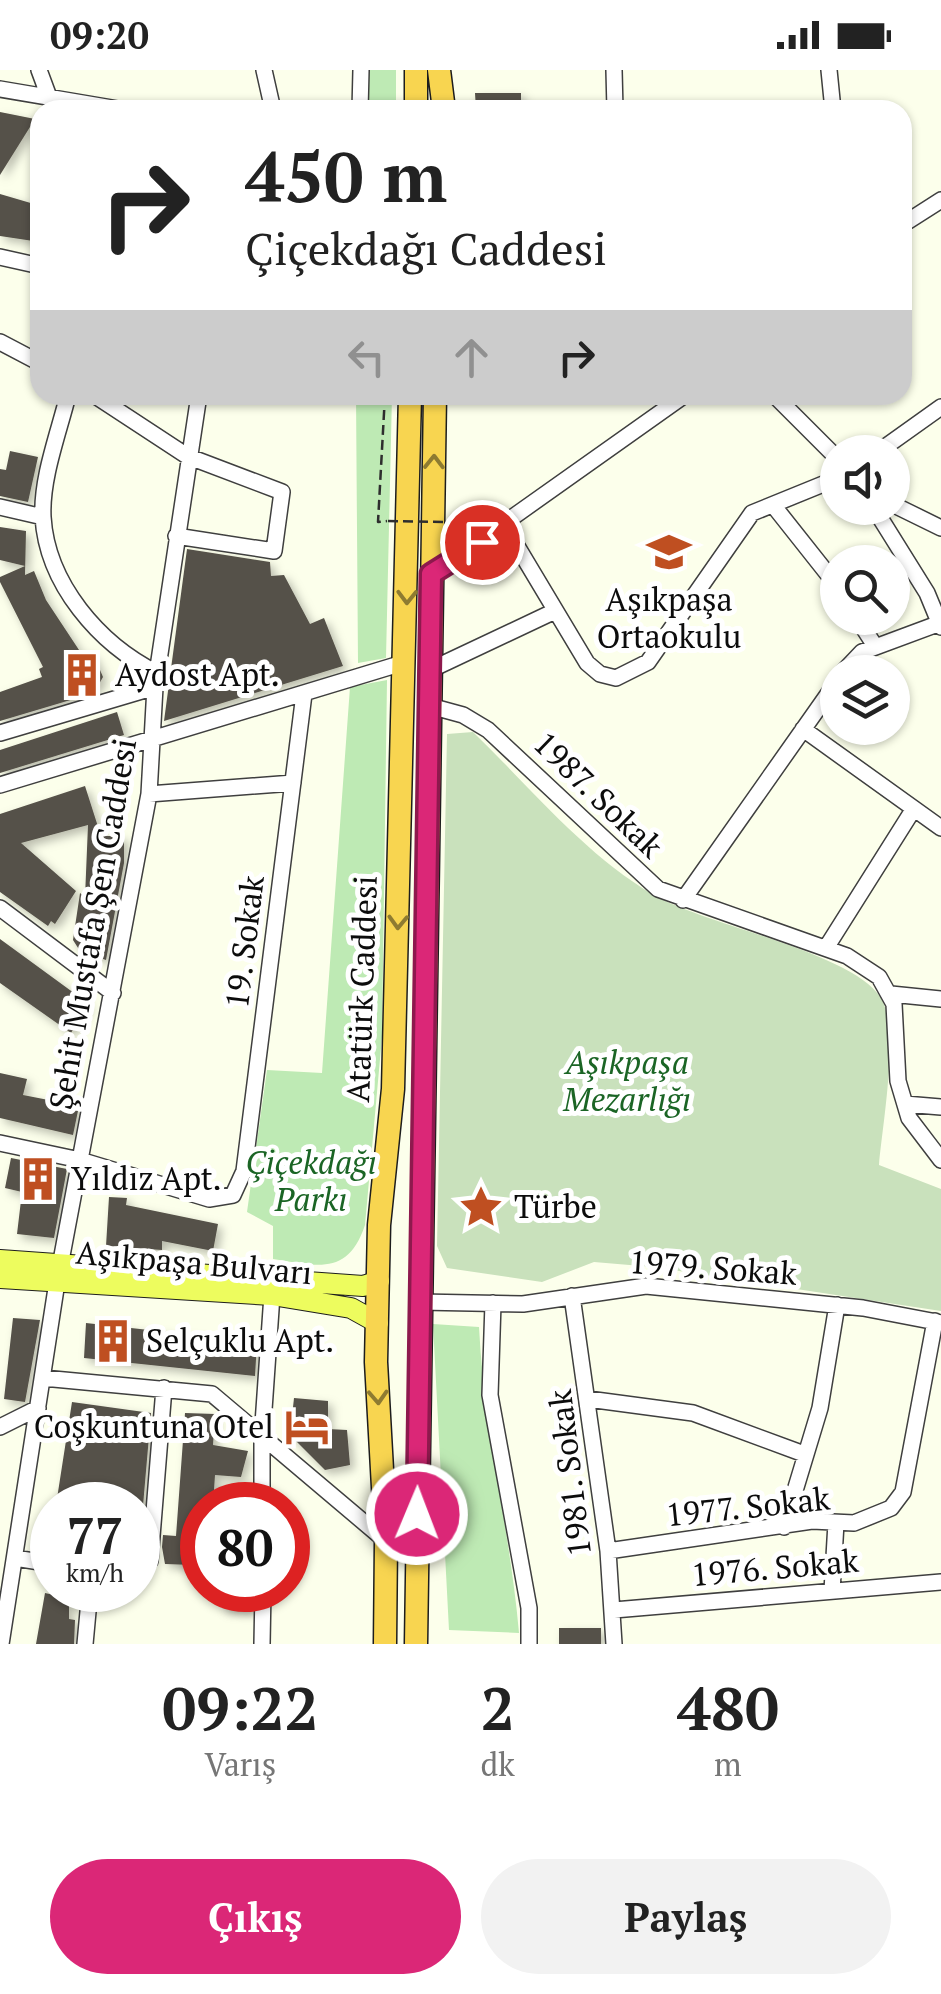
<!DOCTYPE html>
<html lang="tr">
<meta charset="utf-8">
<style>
:root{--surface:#fff;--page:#f2f2f2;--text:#222;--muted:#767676;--accent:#db2777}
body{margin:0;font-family:"PT Serif",serif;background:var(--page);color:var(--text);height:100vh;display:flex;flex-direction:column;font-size:38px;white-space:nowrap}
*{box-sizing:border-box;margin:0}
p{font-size:32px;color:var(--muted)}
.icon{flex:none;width:55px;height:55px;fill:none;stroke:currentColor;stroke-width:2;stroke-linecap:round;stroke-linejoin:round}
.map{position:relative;height:1574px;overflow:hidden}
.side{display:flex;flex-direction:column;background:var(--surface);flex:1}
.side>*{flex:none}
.banner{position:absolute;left:30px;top:30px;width:882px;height:305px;border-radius:30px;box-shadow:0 2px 8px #0004;background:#fff;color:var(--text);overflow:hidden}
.controls{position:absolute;left:820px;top:365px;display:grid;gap:20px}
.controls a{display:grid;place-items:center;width:90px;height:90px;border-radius:50%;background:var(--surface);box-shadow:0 2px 8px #0004;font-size:50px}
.speed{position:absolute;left:30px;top:1412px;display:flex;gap:20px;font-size:50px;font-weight:700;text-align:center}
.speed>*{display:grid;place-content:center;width:130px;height:130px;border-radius:50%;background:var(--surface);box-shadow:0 2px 8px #0004;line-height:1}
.speed small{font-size:25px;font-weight:400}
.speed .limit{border:15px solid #d22;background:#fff;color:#111}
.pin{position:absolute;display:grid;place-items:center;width:85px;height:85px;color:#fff;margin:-42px;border:5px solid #fff;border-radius:50%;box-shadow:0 2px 10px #0007}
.me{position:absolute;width:110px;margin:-55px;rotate:1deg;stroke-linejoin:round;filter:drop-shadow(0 0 8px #0008)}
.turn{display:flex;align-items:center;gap:35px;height:210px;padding:0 50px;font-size:45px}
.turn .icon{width:130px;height:130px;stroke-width:2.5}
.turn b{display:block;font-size:70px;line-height:85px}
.lanes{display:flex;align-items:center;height:95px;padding:0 50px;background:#0003;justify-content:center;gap:50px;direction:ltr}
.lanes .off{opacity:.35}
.eta{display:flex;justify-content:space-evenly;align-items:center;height:170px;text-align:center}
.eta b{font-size:60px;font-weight:700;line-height:70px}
.primary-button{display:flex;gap:20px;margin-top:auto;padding:20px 50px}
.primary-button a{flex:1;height:115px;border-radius:60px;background:var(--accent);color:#fff;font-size:40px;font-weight:700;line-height:115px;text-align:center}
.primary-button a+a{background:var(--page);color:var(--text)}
.status{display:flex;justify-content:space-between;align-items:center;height:70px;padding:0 50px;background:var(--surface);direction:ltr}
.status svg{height:28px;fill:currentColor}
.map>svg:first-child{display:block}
</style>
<div class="status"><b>09:20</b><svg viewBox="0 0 49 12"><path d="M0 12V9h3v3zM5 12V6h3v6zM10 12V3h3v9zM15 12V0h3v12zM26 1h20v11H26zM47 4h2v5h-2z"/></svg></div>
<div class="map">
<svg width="941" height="1574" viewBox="0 0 941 1574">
<defs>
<filter id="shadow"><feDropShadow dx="4.5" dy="4.5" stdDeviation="5" flood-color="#0004"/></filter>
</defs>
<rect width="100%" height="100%" fill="#fcffeb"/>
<!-- green -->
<path fill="#beeab4" d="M368,0H396V40H368Z
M356,325H392L386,588L358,593Z
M387,610L382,967L365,1155C348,1206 318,1196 273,1189V1156L247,1142L267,1000L322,1003L350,617Z
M433,1254L479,1257C484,1361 510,1460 519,1563L449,1560Z"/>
<!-- cemetery -->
<path fill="#c9e1bc" d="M473,662C529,716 585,785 654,825C705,855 852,882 881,928C900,960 882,1057 879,1095L941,1119V1241L653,1197L594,1192L542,1212L447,1198L437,1176L447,664Z"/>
<!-- building -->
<path fill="#555148" filter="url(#shadow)" d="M475,23H521V40H476Z
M0,42L35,49L0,105Z
M0,124L34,134L31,143L40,145V172L0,166Z
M10,381L38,387L28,432L0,426V399L6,400Z
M0,457L26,461L25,505L34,501L46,530L81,583L88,580L95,588L103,607L94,623L0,651V622L42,607L39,599L43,597L0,512V507L25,496L0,490Z
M187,479L270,492L271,506L284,505L310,554L324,548L343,596L164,651Z
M117,642L124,665L0,703V680Z
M85,716L101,766H124V793L106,890L80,881L73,870L80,823L85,827L88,755L21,773L76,821L55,854L51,851L48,856L0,822V744Z
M0,869L89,934L71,963L0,913Z
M0,1003L27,1009L23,1025L79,1036L73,1065L0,1048Z
M11,1088L67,1099L54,1168L17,1164L22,1122L5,1118Z
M109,1127L127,1128L126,1135L218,1154L213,1181L162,1171V1180L106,1176Z
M13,1248L40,1250L25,1332L4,1329Z
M86,1253L257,1272L255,1306L84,1288Z
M294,1328L328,1331V1359L347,1360L350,1395L325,1400L290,1365Z
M72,1332L151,1343L139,1482L138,1435H56Z
M185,1343L215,1344L213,1375L248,1381L241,1407L215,1405L213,1435H202V1452H195L193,1495L165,1494L162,1477L163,1465L176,1466Z
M223,1520H252L251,1540L222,1538Z
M45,1523L63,1527L62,1533L69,1534V1549L75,1550L74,1574H36Z
M559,1558H601V1574H559Z"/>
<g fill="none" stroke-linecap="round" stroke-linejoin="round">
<!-- minor casing -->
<g stroke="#3f3f3f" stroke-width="18">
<path id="minor" d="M39,0L49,27
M264,0L273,40
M614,0L615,40
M829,0L833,40
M0,19L124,40
M360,40L361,0
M902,155L941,130
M0,187L40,196
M0,272L40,293
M68,325C59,362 41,408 43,447C47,514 99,574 157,603
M94,325L187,386L282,422L274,481L176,466
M774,325L838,389
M878,382L941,337
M892,434L941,458
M773,435L838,517
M0,437L43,447
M874,438L927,523L941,557
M505,456L587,593L600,604L616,608L648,592L752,443L838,408
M431,505L685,325
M857,548L875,576
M430,600L555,541
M843,602L862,582L940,553
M430,636L463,645L488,660L658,819L847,886L879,907L894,934L898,1011L909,1048L941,1090
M803,659L941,758
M0,663L155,617
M0,715L406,592
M149,724L293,713
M683,830L838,610
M0,838L113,923
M826,878L913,740
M891,924L941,929
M905,1034L941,1037
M0,1073L80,1090L209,1129L233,1125L244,1101L304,624
M572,1226L608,1481L614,1574
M420,1232L523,1234L646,1216L863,1238L941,1253
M493,1233L490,1325L529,1538V1574
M43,1308L212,1324L386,1471
M588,1329L693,1343L804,1384
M0,1357L38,1338
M262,1435V1368L272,1225
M784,1457L820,1338L837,1235
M608,1481L812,1451L854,1453L891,1438L903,1422L935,1251
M15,1488L52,1494
M138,1501L150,1491L164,1318
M832,1521L836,1453
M614,1540L941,1512
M1,1574L57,1212L149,724L155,617L199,325
M85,1574L90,1520
M262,1574L263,1520"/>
</g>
<!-- major casing -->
<g stroke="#1d1d1d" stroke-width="22">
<path id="major" d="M0,1190L363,1216L379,1211
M0,1208L272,1225L351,1238L378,1253"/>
</g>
<!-- highway casing -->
<g stroke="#1d1d1d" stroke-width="25">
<path id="highway" d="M439,0L444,40
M416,40V0
M385,1574L386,1471L376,1292L379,1155L393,1019L410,325
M416,1574L435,325"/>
</g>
<!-- path -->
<path stroke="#2e2e2e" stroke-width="2.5" stroke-dasharray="10 5" stroke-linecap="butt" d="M385,325L378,452L387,451
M450,452L457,451V466"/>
<!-- minor -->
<use href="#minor" stroke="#fff" stroke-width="15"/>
<!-- major -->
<use href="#major" stroke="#edfc5e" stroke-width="20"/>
<!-- highway -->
<use href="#highway" stroke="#f8d550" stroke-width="22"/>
<!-- path-bridge -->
<path stroke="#2e2e2e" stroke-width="2.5" stroke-dasharray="10 5" stroke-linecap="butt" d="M388,451L449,452"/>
</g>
<!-- one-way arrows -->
<defs><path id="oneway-chevron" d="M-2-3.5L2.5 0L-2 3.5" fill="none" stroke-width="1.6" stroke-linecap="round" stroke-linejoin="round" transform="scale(2.5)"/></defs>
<g stroke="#8e7b31">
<use href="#oneway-chevron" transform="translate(434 392) rotate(-89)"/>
<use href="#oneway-chevron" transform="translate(407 527) rotate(91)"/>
<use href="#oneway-chevron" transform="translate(398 852) rotate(92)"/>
<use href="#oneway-chevron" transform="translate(378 1327) rotate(87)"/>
</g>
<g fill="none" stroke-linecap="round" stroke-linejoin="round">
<!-- route casing -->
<g stroke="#8e194d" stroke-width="25">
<path id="route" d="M417,1444L431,504L482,472"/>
</g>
<!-- route -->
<use href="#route" stroke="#db2777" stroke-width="18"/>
</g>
<!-- icons -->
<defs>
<g id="school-bare" transform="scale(3.45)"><path d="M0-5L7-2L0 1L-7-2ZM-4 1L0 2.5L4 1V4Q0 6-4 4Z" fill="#bf4f21" stroke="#fff" stroke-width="2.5" paint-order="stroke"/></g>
<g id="building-bare" transform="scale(3.45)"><path d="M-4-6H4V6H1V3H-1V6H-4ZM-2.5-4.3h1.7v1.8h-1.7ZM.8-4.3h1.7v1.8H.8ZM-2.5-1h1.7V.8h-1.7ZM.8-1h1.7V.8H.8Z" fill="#bf4f21" stroke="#fff" stroke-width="2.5" paint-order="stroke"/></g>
<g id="sight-bare" transform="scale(3.45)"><path d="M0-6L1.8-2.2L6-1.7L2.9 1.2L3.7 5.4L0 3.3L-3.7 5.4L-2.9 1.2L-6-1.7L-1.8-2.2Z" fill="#bf4f21" stroke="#fff" stroke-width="2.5" paint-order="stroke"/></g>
<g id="hotel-bare" transform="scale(3.45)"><path d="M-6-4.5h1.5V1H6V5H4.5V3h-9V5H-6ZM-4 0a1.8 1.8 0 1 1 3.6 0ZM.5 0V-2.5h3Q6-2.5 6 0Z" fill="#bf4f21" stroke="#fff" stroke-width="2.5" paint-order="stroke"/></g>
</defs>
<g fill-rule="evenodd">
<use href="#school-bare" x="669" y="482"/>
<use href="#building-bare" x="82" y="605"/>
<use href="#building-bare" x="38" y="1109"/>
<use href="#sight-bare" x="481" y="1137"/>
<use href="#building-bare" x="113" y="1271"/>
<use href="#hotel-bare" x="307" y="1357"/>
</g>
<g text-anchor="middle" stroke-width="10" stroke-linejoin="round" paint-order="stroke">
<!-- poi labels -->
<g font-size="32" fill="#0c0c0c" stroke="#fff" text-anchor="start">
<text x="669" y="541" text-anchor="middle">Aşıkpaşa<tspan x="669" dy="37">Ortaokulu</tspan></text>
<text x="115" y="616">Aydost Apt.</text>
<text x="71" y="1120">Yıldız Apt.</text>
<text x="514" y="1148">Türbe</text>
<text x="146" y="1282">Selçuklu Apt.</text>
<text x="274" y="1368" text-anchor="end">Coşkuntuna Otel</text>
</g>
<!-- street labels -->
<g font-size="32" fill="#0c0c0c" stroke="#fff">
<text transform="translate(598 725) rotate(44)" y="11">1987. Sokak</text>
<text transform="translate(93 854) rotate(-80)" y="11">Şehit Mustafa Şen Caddesi</text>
<text transform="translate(245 872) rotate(-83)" y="11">19. Sokak</text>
<text transform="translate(362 919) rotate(-88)" y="11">Atatürk Caddesi</text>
<text transform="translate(194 1193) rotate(5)" y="11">Aşıkpaşa Bulvarı</text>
<text transform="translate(713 1198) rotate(4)" y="11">1979. Sokak</text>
<text transform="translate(570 1403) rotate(-97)" y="11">1981. Sokak</text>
<text transform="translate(748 1437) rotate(-6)" y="11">1977. Sokak</text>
<text transform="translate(775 1498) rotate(-5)" y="11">1976. Sokak</text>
</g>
<!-- park labels -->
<g font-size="32" font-style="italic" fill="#1b6525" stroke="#fff">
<text x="627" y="1004">Aşıkpaşa<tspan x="627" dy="37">Mezarlığı</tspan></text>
<text x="311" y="1104">Çiçekdağı<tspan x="311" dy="37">Parkı</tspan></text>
</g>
</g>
</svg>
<div class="controls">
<a><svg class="icon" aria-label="sound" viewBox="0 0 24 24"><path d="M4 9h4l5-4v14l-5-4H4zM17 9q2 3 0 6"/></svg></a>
<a><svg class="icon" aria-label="search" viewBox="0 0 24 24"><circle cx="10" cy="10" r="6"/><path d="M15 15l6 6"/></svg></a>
<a><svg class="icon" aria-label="layers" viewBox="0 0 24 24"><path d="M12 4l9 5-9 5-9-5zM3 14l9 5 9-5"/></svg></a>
</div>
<div class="speed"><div>77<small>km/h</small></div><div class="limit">80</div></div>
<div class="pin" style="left:482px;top:472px;background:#d93025"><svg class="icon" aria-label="arrive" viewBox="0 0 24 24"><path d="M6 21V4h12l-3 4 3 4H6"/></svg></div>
<svg class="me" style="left:417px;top:1444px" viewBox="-20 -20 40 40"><circle r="17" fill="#db2777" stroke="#fff" stroke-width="3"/><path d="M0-11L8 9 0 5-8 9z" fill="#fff"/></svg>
<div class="banner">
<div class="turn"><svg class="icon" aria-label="right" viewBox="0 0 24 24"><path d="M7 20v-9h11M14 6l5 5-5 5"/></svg><div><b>450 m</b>Çiçekdağı Caddesi</div></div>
<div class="lanes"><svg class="icon off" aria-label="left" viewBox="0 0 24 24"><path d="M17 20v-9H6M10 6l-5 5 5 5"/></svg><svg class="icon off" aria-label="ahead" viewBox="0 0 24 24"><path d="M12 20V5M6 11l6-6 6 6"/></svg><svg class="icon" aria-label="right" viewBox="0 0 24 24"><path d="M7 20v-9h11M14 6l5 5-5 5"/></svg></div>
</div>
</div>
<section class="side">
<div class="eta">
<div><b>09:22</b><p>Varış</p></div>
<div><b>2</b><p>dk</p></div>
<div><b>480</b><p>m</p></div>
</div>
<div class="primary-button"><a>Çıkış</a><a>Paylaş</a></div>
</section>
